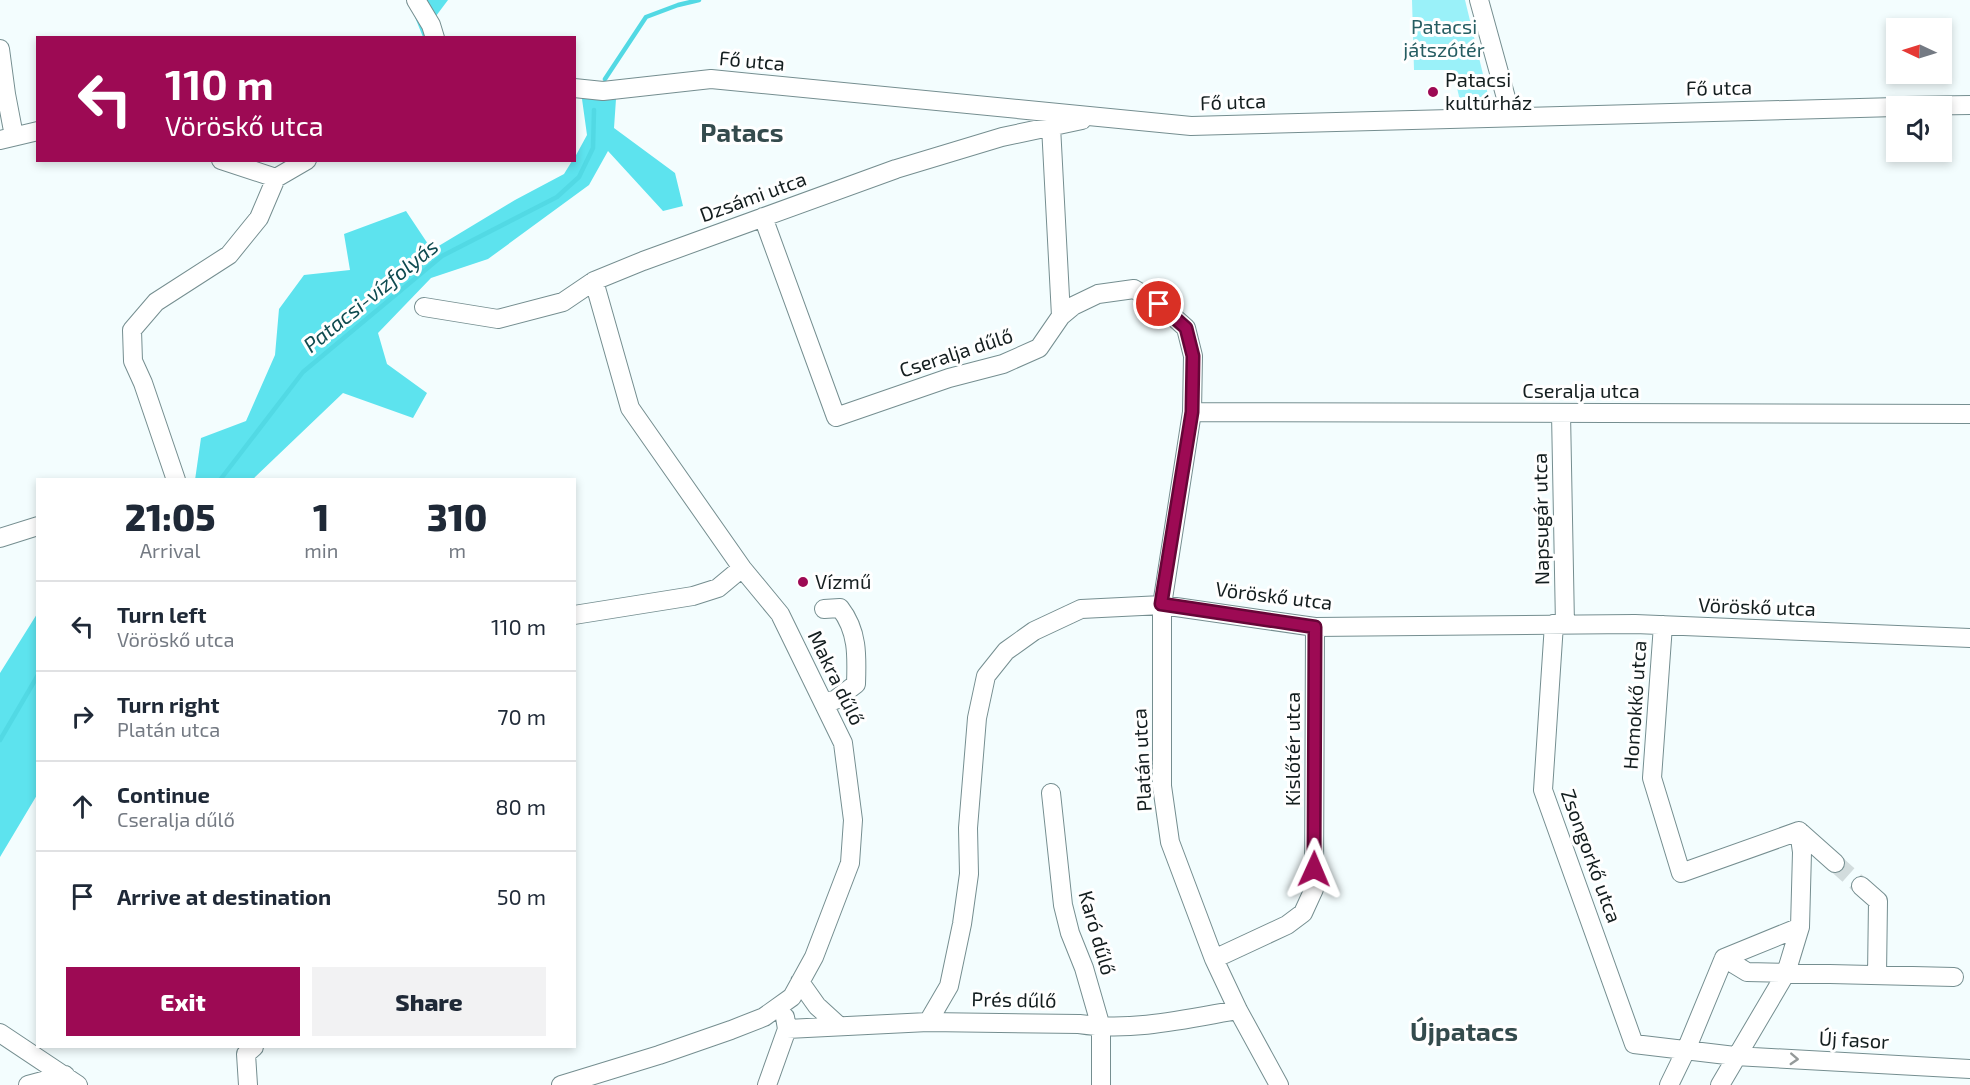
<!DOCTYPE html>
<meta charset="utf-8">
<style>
:root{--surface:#fff;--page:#f2f2f3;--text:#1f2937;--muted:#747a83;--line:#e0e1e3;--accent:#9d0a54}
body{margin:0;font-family:"Exo 2",sans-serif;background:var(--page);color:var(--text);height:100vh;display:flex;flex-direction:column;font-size:22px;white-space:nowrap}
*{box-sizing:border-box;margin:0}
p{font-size:20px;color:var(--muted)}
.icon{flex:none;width:33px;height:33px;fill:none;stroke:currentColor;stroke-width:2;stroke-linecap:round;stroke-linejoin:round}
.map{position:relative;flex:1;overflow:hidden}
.details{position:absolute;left:36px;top:478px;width:540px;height:570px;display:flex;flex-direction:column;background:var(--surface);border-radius:0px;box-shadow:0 3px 9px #0003}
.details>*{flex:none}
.banner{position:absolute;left:36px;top:36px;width:540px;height:126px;border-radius:0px;box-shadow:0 3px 9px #0003;background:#9d0a54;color:#fff;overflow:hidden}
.needle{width:39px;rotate:274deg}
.tools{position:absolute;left:1886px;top:18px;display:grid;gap:12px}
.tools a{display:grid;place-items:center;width:66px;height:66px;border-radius:0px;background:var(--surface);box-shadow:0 3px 9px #0003;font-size:30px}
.pin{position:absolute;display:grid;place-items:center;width:51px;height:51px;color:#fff;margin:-26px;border:3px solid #fff;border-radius:50%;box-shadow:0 2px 6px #0007}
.me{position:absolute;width:66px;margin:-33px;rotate:1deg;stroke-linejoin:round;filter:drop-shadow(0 0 4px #0008)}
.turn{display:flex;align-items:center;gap:21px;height:126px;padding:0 30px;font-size:27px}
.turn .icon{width:78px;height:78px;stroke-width:2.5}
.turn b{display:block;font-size:42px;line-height:51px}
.eta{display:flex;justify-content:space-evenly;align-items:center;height:102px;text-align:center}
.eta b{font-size:36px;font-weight:800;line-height:42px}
.cta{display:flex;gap:12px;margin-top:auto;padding:12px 30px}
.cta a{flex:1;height:69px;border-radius:0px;background:var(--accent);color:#fff;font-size:24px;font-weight:800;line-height:69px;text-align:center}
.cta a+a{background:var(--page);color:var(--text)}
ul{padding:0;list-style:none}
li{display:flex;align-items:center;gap:18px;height:90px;padding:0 30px;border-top:2px solid var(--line)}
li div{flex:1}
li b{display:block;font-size:22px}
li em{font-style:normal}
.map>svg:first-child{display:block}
</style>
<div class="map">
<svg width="1970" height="1085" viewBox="0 0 1970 1085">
<rect width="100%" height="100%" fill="#f3fdfe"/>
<!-- green -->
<path fill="#9af1f9" d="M1412,0H1465L1489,99L1460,101L1453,70H1414Z"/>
<!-- forest -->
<path fill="#5de3ee" d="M408,0H448L433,20L436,37H423Z
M582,99H616L614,128L675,173L683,206L663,211L608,151L589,185L488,259L431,278L378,333L387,364L427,393L413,418L343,393L252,480H195L201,438L246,421L275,355L279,309L304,275L350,270L344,234L406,211L432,250L515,200L564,174L572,161L574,160L575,157L587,135Z
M37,614V795L0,857V673Z"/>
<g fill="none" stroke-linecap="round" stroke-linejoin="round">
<!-- stream -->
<path stroke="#52d9e4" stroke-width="4.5" d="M605,79L646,17L678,5L699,0
M220,480L303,372L442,256L557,197L579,177L593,148L594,110
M0,740L38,675"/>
<!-- minor-tunnel -->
<path stroke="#d2dcdd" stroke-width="18" stroke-dasharray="18 9" stroke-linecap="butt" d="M1835,863L1861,886"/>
<!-- minor casing -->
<g stroke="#758e90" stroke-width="20">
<path id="minor" d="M416,0L431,25L435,38
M1479,0L1511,116
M0,49L6,94L14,136
M574,88L603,91L711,79L1191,126L1896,107
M1904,106L1970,105
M1051,126L1061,316
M0,140L38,131
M221,160L276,178
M276,178L307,160
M763,217L836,417L949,378L1003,364L1039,348L1061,316L1073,306L1098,294L1134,289L1159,304L1186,328L1193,356L1192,412L1162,605V786L1170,842L1214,959L1238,1010L1279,1085
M424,307L498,319L563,302L594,281L643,261L896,169L1002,137L1082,120
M1192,412L1970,414
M1561,413L1565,625
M176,480L143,383L133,361L132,330L156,302L229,255L259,218L276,178
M0,538L38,526
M574,615L693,596L718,588L742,568
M1554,624L1543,790L1634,1044L1735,1056L1970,1069
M1663,625L1652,778L1681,873L1799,831L1802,852L1800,927L1724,958
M823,702L835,700L856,684C857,656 858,631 840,608L824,609
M1051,793L1063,905L1070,933L1084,968L1101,1027V1085
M1799,831L1835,863
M1861,886L1878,901L1877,975
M1724,958L1747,972L1954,977
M1214,959L1287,925L1303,913L1314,889L1315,627
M800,982L817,1006L839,1026
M928,1022L949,986L962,924L969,874L968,828L977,718L986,676L1006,651L1034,631L1081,609L1162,605L1315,627L1635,624L1970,638
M787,1029L928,1022L1079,1024C1132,1032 1186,1019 1238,1010
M0,1033L78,1085
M28,1085L65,1075
M248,1085L246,1054L254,1047
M561,1085L659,1055L731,1030L764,1017L792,997L814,957L850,863L853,820L843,743L780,614L742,568L630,408L594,281
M767,1085L787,1029L785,1017
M1669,1085L1686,1050L1724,958
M1720,1085L1786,973L1800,927"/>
</g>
<!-- minor -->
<use href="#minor" stroke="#fff" stroke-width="18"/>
</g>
<!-- one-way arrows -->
<defs><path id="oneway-chevron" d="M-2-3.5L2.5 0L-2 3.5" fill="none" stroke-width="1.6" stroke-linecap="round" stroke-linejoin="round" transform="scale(1.5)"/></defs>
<use stroke="#959a9a" href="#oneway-chevron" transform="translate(1794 1059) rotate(3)"/>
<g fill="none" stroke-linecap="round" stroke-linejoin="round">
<!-- route casing -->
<g stroke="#660637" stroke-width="15">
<path id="route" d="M1159,304L1186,328L1193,356L1192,412L1161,604L1315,627L1314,869"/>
</g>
<!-- route -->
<use href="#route" stroke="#9d0a54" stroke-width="10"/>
</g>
<!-- markers -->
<g fill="#9d0a54" stroke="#fff" stroke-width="2">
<circle cx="1433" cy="92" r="6"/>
<circle cx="803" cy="582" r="6"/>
</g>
<g text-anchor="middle" stroke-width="6" stroke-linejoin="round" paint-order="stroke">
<!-- park labels -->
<g font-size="20" fill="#265d62" stroke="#fff">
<text x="1444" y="34">Patacsi<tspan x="1444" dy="23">játszótér</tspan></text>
</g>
<!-- street labels -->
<g font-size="20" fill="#141e1f" stroke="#fff">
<text transform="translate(752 61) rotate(5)" y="7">Fő utca</text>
<text transform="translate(1719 88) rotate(-1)" y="7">Fő utca</text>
<text transform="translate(1233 102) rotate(-2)" y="7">Fő utca</text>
<text transform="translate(753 197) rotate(-20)" y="7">Dzsámi utca</text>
<text transform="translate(956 353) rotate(-18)" y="7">Cseralja dűlő</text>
<text x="1581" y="398">Cseralja utca</text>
<text transform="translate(1541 519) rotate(-91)" y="7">Napsugár utca</text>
<text transform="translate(1274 596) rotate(7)" y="7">Vöröskő utca</text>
<text transform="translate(1757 607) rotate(2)" y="7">Vöröskő utca</text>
<text transform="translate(836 678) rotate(64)" y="7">Makra dűlő</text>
<text transform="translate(1635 705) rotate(-86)" y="7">Homokkő utca</text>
<text transform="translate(1293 749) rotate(-90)" y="7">Kislőtér utca</text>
<text transform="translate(1142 760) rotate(-93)" y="7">Platán utca</text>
<text transform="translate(1591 856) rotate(70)" y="7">Zsongorkő utca</text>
<text transform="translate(1097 933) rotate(74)" y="7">Karó dűlő</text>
<text transform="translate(1014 1000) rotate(1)" y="7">Prés dűlő</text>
<text transform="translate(1854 1040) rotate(3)" y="7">Új fasor</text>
</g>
<!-- poi labels -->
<g font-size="20" fill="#141e1f" stroke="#fff" text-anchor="start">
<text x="1445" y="87">Patacsi<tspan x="1445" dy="23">kultúrház</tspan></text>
<text x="815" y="589">Vízmű</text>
</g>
<!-- water labels -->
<g font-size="21" font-style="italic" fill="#0f4b50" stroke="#fff">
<text transform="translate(371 296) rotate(-39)" y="7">Patacsi-vízfolyás</text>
</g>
<!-- district labels -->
<g font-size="26" font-weight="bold" fill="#344b4d" stroke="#fff">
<text x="742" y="142">Patacs</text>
<text x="1464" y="1041">Újpatacs</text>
</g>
</g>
</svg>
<div class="tools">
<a><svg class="needle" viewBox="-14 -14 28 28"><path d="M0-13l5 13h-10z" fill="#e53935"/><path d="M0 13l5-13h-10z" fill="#747a83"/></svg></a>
<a><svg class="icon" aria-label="sound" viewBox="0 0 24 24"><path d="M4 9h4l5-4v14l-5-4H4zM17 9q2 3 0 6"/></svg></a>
</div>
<div class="pin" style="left:1159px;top:304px;background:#d93025"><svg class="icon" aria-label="arrive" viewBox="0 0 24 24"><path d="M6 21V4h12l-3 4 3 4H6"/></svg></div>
<svg class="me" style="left:1314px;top:869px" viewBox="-20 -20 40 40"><path d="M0-17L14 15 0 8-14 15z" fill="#9d0a54" stroke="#fff" stroke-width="4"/></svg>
<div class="banner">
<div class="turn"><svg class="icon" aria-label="left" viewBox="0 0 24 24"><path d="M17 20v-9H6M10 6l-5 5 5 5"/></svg><div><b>110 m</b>Vöröskő utca</div></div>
</div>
<section class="details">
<div class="eta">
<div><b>21:05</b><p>Arrival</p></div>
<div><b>1</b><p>min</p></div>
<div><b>310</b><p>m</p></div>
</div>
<ul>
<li><svg class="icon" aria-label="left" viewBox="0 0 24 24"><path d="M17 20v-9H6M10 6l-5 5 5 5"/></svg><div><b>Turn left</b><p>Vöröskő utca</p></div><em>110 m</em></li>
<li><svg class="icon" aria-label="right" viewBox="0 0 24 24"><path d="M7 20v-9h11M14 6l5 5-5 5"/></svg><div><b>Turn right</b><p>Platán utca</p></div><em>70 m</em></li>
<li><svg class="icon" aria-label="ahead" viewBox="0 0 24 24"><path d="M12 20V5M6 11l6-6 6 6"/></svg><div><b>Continue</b><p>Cseralja dűlő</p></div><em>80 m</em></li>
<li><svg class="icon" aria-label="arrive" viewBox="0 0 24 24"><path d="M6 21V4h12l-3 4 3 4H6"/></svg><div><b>Arrive at destination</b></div><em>50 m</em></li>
</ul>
<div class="cta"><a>Exit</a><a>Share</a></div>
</section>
</div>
